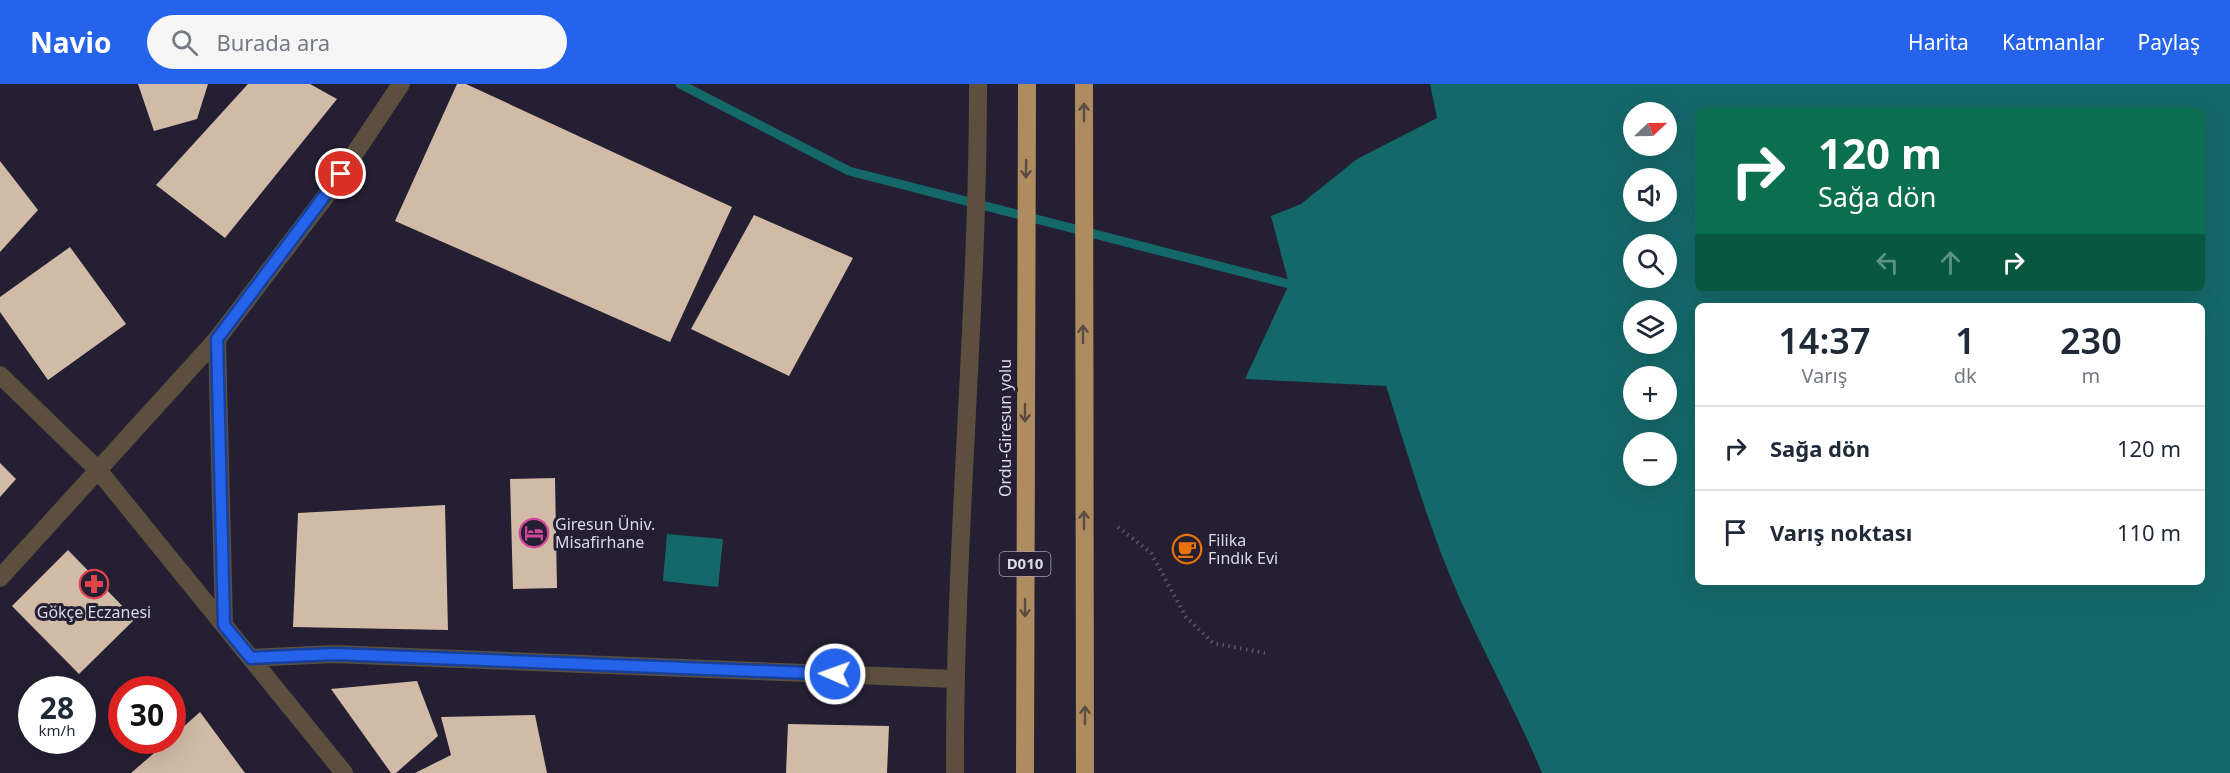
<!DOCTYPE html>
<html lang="tr">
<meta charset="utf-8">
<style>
:root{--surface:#fff;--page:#f6f6f7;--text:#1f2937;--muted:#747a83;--line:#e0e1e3;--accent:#2563eb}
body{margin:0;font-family:"Noto Sans",sans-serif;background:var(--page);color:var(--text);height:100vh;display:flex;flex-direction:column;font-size:22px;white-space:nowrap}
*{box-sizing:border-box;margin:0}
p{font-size:20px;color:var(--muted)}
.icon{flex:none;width:33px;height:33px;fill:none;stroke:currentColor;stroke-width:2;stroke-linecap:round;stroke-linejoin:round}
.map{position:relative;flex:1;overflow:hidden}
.panel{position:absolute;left:1695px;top:219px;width:510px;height:282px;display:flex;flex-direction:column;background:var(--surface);border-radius:9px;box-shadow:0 6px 24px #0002}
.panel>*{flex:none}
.hud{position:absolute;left:1695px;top:24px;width:510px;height:183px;border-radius:9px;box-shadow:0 6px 24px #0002;background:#0b6e4f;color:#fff;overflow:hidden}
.needle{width:39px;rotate:68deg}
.buttons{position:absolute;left:1623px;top:18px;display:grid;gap:12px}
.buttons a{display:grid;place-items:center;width:54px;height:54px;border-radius:50%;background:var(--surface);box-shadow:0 6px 24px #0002;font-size:30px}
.speed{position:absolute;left:18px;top:592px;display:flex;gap:12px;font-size:30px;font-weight:700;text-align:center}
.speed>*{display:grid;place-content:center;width:78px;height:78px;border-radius:50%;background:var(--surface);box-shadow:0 6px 24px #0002;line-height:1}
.speed small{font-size:15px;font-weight:400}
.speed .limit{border:9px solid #d22;background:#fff;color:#111}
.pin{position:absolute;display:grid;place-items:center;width:51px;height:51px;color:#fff;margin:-26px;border:3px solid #fff;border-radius:50%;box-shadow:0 2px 6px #0007}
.me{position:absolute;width:66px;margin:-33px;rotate:272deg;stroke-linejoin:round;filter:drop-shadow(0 0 4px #0008)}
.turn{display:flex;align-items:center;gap:21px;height:126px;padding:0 24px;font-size:27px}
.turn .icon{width:78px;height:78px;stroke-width:2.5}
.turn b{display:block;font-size:42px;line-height:51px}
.lanes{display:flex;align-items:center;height:57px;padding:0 24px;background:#0003;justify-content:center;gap:30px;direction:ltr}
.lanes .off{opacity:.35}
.eta{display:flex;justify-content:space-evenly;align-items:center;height:102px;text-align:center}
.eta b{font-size:36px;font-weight:600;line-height:42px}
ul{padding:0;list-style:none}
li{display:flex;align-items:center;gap:18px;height:84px;padding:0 24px;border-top:2px solid var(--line)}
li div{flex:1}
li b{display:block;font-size:22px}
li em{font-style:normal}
header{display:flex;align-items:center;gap:36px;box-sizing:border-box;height:84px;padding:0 30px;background:var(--accent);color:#fff}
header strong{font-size:28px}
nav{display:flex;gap:33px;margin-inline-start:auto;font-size:21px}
.search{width:420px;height:54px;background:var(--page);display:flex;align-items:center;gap:15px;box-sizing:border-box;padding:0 21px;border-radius:33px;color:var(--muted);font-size:22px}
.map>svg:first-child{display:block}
</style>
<header>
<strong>Navio</strong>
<div class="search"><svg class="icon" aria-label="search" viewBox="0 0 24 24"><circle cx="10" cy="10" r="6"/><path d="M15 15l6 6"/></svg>Burada ara</div>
<nav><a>Harita</a><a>Katmanlar</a><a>Paylaş</a></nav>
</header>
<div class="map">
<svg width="2230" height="689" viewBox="0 0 2230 689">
<rect width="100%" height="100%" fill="#241f32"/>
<!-- water -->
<path fill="#15686a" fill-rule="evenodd" d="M1430,0H2230V689H1542C1517,629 1486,573 1460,515C1429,446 1409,373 1386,302L1245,295L1289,200L1271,132L1301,120L1357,75L1437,34ZM1698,27H2202V204H1698ZM1634,28H1666V62H1634ZM1634,94H1666V128H1634ZM1634,160H1666V194H1634ZM1698,222H2202V498H1698ZM1634,226H1666V260H1634ZM1634,292H1666V326H1634ZM1634,358H1666V392H1634Z
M667,450L723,455L718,503L663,497Z"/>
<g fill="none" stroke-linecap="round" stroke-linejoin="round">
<!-- stream -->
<path stroke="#15686a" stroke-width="9" d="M680,0L849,87L1289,200"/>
</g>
<!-- building -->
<path fill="#d1bba7" d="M138,0H208L197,35L154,47Z
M248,0H310L337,15L225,154L156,101Z
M457,0H466L732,123L670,258L395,137Z
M0,77L38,126L0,168Z
M754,131L853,174L789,292L691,245Z
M70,163L126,240L48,296L0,228V213Z
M0,379L16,395L0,413Z
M555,394L557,504L513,505L510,395Z
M445,421L448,546L293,543L298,429Z
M68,466L135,535L79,590L12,522Z
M417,597L438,652L396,689H391L331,605Z
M200,628L245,689H131L168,657H172V653Z
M535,631L547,689H415L451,671L441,633Z
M788,640L889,642L887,689H786Z"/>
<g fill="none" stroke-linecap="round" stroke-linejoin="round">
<!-- path -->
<path stroke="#5c5869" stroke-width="4" stroke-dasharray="1.5 4.5" stroke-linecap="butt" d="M1118,443L1151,469L1186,533L1213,559L1265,569"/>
<!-- minor -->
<path stroke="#5d4f3d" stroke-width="18" d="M217,255L224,541
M0,291L98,386L344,689
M0,494L217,255L329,108L401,0
M251,574L334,570L955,595
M955,689C954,459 978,230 978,0"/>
<!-- highway -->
<path stroke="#ae8c5f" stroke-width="18" d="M1084,0L1085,689
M1025,689L1027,0"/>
</g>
<!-- one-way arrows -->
<defs><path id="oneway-shaft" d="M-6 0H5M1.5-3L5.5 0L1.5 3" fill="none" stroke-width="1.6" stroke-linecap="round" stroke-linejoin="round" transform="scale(1.5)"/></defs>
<g stroke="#5b4b44">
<use href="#oneway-shaft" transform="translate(1084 28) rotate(-90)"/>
<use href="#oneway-shaft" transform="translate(1026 85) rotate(91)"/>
<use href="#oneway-shaft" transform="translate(1083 250) rotate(-90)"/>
<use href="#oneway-shaft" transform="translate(1025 329) rotate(90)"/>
<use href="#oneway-shaft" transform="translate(1084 436) rotate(-90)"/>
<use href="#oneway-shaft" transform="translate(1025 524) rotate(90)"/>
<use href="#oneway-shaft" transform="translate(1085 631) rotate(-90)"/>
</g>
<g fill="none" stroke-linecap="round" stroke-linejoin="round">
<!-- route casing -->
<g stroke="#184099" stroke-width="15">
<path id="route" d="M341,90L217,255L224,541L251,574L334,570L835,590"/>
</g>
<!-- route -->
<use href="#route" stroke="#2563eb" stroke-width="10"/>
</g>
<!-- icons -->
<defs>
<g id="hotel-ring" transform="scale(1.5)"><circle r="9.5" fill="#241f32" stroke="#d1479c" stroke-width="1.5"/><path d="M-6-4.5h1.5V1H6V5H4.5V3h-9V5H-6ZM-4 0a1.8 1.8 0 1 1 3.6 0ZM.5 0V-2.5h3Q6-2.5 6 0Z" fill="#d1479c"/></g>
<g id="cafe-ring" transform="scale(1.5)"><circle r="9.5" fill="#241f32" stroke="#e8710a" stroke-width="1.5"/><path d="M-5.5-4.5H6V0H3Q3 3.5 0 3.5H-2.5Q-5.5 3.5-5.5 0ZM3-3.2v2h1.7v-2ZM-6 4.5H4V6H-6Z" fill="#e8710a"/></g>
<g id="pharmacy-ring" transform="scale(1.5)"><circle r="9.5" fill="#241f32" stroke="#e0444e" stroke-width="1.5"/><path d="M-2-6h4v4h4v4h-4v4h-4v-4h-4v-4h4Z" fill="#e0444e"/></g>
</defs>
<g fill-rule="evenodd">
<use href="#hotel-ring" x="534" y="449"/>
<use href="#cafe-ring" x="1187" y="465"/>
<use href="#pharmacy-ring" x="94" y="500"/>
</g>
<g text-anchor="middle" stroke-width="6" stroke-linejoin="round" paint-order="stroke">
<!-- shield labels -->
<rect fill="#241f32" stroke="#a5a1b1" stroke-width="1.5" x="999.5" y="468" width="51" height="24" rx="4.5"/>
<g font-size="15" font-weight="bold" fill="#dcd9e7">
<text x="1025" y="485">D010</text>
</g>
<!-- street labels -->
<g font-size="16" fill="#dcd9e7" stroke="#241f32">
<text transform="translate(1005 344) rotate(-90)" y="6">Ordu-Giresun yolu</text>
</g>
<!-- poi labels -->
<g font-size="16" fill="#dcd9e7" stroke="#241f32" text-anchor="start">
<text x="555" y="446">Giresun Üniv.<tspan x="555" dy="18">Misafirhane</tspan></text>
<text x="1208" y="462">Filika<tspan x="1208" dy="18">Fındık Evi</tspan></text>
<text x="94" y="534" text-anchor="middle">Gökçe Eczanesi</text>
</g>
</g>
</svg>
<div class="buttons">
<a><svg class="needle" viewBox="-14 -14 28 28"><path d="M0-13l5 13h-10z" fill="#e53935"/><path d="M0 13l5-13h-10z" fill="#747a83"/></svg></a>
<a><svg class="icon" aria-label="sound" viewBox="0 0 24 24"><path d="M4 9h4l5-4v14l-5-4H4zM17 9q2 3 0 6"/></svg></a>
<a><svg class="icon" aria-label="search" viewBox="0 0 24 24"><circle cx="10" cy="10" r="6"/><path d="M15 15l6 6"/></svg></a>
<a><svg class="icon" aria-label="layers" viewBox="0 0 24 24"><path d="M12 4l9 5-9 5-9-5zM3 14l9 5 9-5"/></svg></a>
<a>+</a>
<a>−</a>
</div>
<div class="speed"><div>28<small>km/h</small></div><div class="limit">30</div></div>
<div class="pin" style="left:341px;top:90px;background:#d93025"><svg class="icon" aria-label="arrive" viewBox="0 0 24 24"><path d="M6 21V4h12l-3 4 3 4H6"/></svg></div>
<svg class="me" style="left:835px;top:590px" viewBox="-20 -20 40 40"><circle r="17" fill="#2563eb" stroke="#fff" stroke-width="3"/><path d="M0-11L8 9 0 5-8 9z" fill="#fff"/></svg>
<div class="hud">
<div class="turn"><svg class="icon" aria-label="right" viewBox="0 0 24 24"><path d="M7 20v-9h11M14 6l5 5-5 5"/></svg><div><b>120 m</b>Sağa dön</div></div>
<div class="lanes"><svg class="icon off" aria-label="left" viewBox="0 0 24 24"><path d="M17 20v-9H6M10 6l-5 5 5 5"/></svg><svg class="icon off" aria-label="ahead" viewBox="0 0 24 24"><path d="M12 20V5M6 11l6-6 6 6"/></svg><svg class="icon" aria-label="right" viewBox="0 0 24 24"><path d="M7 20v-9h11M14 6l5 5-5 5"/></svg></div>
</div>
<section class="panel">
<div class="eta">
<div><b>14:37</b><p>Varış</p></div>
<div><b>1</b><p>dk</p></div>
<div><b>230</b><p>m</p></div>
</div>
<ul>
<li><svg class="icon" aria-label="right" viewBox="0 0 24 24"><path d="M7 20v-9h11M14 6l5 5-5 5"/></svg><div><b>Sağa dön</b></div><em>120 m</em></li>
<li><svg class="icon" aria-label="arrive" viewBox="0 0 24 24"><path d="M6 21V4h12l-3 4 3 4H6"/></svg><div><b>Varış noktası</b></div><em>110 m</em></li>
</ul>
</section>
</div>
